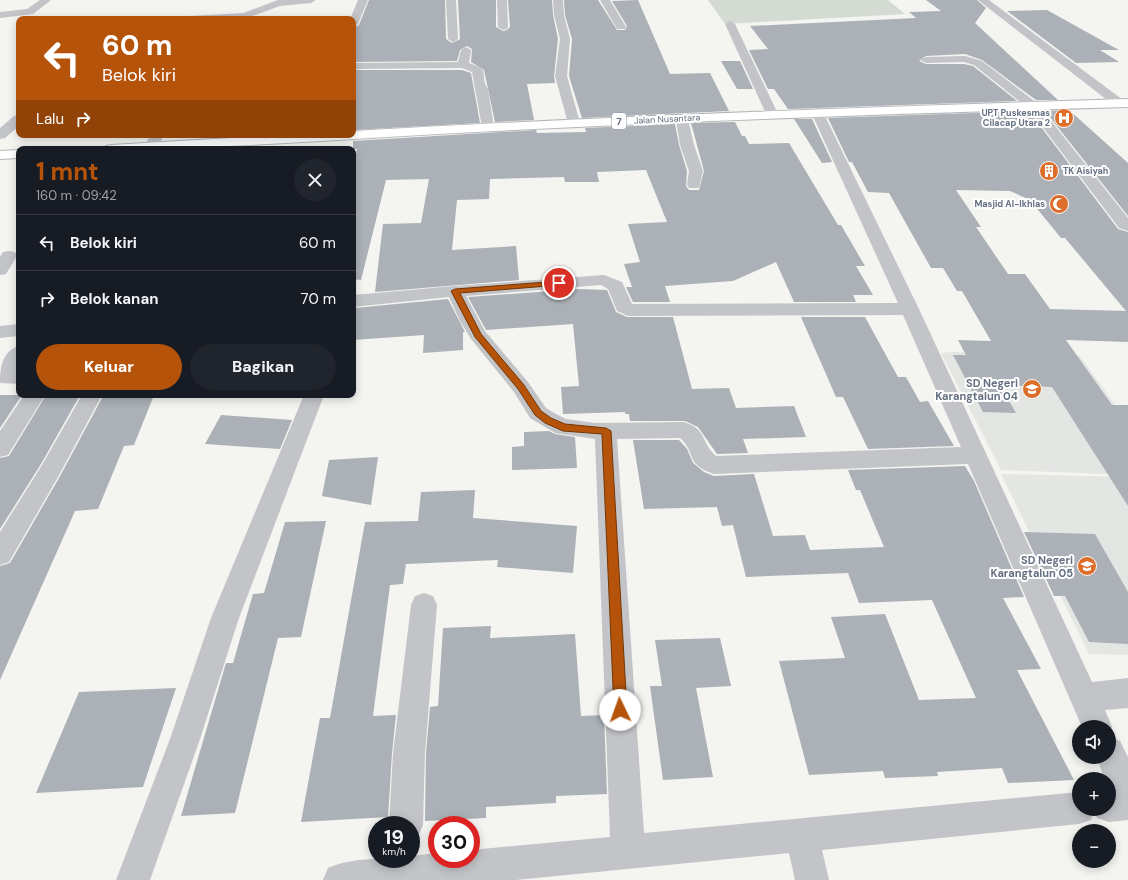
<!DOCTYPE html>
<html lang="id">
<meta charset="utf-8">
<style>
:root{--surface:#171b24;--page:#20242c;--text:#f1f3f6;--muted:#9ea1a6;--line:#363941;--accent:#b45309}
body{margin:0;font-family:"DM Sans",sans-serif;background:var(--page);color:var(--text);height:100vh;display:flex;flex-direction:column;font-size:15px;white-space:nowrap}
*{box-sizing:border-box;margin:0}
p{font-size:13px;color:var(--muted)}
.icon{flex:none;width:22px;height:22px;fill:none;stroke:currentColor;stroke-width:2;stroke-linecap:round;stroke-linejoin:round}
.map{position:relative;flex:1;overflow:hidden}
.side{position:absolute;left:16px;top:146px;width:340px;height:252px;display:flex;flex-direction:column;background:var(--surface);border-radius:8px;box-shadow:0 2px 10px #0003}
.side>*{flex:none}
.banner{position:absolute;left:16px;top:16px;width:340px;height:122px;border-radius:8px;box-shadow:0 2px 10px #0003;background:#b45309;color:#fff;overflow:hidden}
.fabs{position:absolute;left:1072px;top:720px;display:grid;gap:8px}
.fabs a{display:grid;place-items:center;width:44px;height:44px;border-radius:50%;background:var(--surface);box-shadow:0 2px 10px #0003;font-size:20px}
.speed{position:absolute;left:368px;top:816px;display:flex;gap:8px;font-size:20px;font-weight:700;text-align:center}
.speed>*{display:grid;place-content:center;width:52px;height:52px;border-radius:50%;background:var(--surface);box-shadow:0 2px 10px #0003;line-height:1}
.speed small{font-size:10px;font-weight:400}
.speed .limit{border:6px solid #d22;background:#fff;color:#111}
.pin{position:absolute;display:grid;place-items:center;width:34px;height:34px;color:#fff;margin:-17px;border:2px solid #fff;border-radius:50%;box-shadow:0 1px 4px #0007}
.me{position:absolute;width:44px;margin:-22px;rotate:357deg;stroke-linejoin:round;filter:drop-shadow(0 0 3px #0008)}
.turn{display:flex;align-items:center;gap:14px;height:84px;padding:0 20px;font-size:18px}
.turn .icon{width:52px;height:52px;stroke-width:2.5}
.turn b{display:block;font-size:28px;line-height:34px}
.then{display:flex;align-items:center;height:38px;padding:0 20px;background:#0003;gap:8px;font-size:15px}
.round{display:grid;place-items:center;flex:none;width:42px;height:42px;border-radius:21px;background:var(--page)}
.headline{display:flex;align-items:center;justify-content:space-between;height:68px;padding:0 20px}
h1{font-size:24px;font-weight:800;line-height:30px;color:var(--accent)}
.action{display:flex;gap:8px;margin-top:auto;padding:8px 20px}
.action a{flex:1;height:46px;border-radius:24px;background:var(--accent);color:#fff;font-size:16px;font-weight:800;line-height:46px;text-align:center}
.action a+a{background:var(--page);color:var(--text)}
ul{padding:0;list-style:none}
li{display:flex;align-items:center;gap:12px;height:56px;padding:0 20px;border-top:1px solid var(--line)}
li div{flex:1}
li b{display:block;font-size:15px}
li em{font-style:normal}
.map>svg:first-child{display:block}
</style>
<div class="map">
<svg width="1128" height="880" viewBox="0 0 1128 880">
<rect width="100%" height="100%" fill="#f4f4f1"/>
<!-- built -->
<path fill="#e4e6e4" d="M953,352L1080,356L1128,423V475L1001,470L941,353Z
M1001,474L1128,477V655L1089,654Z"/>
<!-- green -->
<path fill="#d4dbd2" d="M708,0H888L905,14L725,24Z"/>
<!-- building -->
<path fill="#abb1b7" fill-rule="evenodd" d="M369,0H445L446,39L452,43L460,39L458,0H496V27L503,31L507,30L510,27L508,0H552L553,15L558,39L554,76L555,83L527,84L534,120L495,122L484,70L471,62L472,49L467,46L460,50L457,61L353,62V28L359,25Z
M564,0H598L617,30H625L627,26L612,1L638,0L670,74L710,73L729,111L582,118L569,76L572,39L565,15Z
M926,0H977L986,8L975,23L1058,100H1036L982,60L965,54L926,56L919,61L926,64H964L973,66L1017,101L788,109L774,89H768L749,50L768,49L750,26L916,18L909,12L941,11Z
M1047,10L1119,50H1100L1119,62L1076,63L1007,11Z
M721,61H740L753,89H737Z
M353,70H462L471,73L480,123L353,130Z
M1069,110L1128,163V216L1045,111Z
M1029,111L1118,229L1128,232V342L1066,340L1112,405H1128V506L1052,387L1000,385L1016,413L983,412L953,355H966L958,340L991,341L962,291H957L943,268H931L889,193L868,192L852,162H849L828,118ZM956,190L1010,191L1030,200L1061,238H1065L1126,311L1050,309L1025,274H1008L976,227H981Z
M794,119H812L832,162L822,163Z
M735,122L742,136H745L749,144L789,143L838,225H841L865,266H856L873,295H853L856,302H794L776,262L733,281L665,286L670,302H633L626,287H632L624,264L640,262L628,224L667,222L646,170L597,172L599,182H565L564,177L490,179L489,199L457,200L452,250L516,246L519,280L375,292L383,224L421,223L429,179L386,180L361,280L353,279V163L357,149H353V141L536,130L537,133L586,132L585,128L675,124L679,145L687,171L686,186L689,190H699L704,171L691,123Z
M580,289L607,290L616,312L627,317H673L692,389L729,388L736,408L794,406L806,437L743,439L748,453L717,454L698,427L685,421H630L629,414H625V412L563,414L561,387L579,386L573,324L486,330L468,297Z
M448,299L465,332H463V350L423,353L424,335L353,340L355,308Z
M801,317H865L898,377H906L920,402L928,401L954,446L868,449L843,397H836Z
M0,395H22L0,428Z
M46,395H80L41,464L0,529V458L9,456Z
M136,395H154L134,445L124,446L98,509L75,511L0,680V566L10,563L59,478L102,398Z
M221,415L292,420L280,449L205,444Z
M549,431L555,434L575,437L577,468L512,470V447L524,446V432Z
M633,440H679L687,449L693,463L704,472L714,476L754,474L773,536L805,535L810,550L884,547L860,490H856L848,470L965,466L974,481L1024,597L1003,598L1041,669L1017,670L1074,780L1008,783L1002,768L937,772L938,776L885,778L883,771L809,775L779,661L845,658L831,617L885,614L919,700L976,698L932,600L859,603L848,573L746,577L733,525L722,526L717,507L644,509Z
M378,457L371,505L322,496L329,460Z
M475,490L473,518L577,526L573,573L497,567L498,560L406,564L403,584L390,585L373,716L396,715L392,753L388,817L301,822L320,718H330L365,522L418,521L421,492Z
M326,521L301,637L278,638L235,813L181,816L226,663H233L253,594L264,593L285,522Z
M1024,532L1095,534L1128,592V644L1089,642L1065,596H1054Z
M491,626L490,638L575,634L581,716L604,715L607,794L556,796V803L486,807V818L425,821L426,753L430,707L438,706L443,628Z
M720,638L731,686L696,688L713,777L663,780L650,686H662L655,640Z
M176,688L143,787L36,793L79,692Z"/>
<g fill="none" stroke-linecap="round" stroke-linejoin="round">
<!-- highway casing -->
<g stroke="#b4b6ba" stroke-width="2">
<path id="highway" d="M1128,99V107C917,113 706,120 495,131C365,137 235,149 104,149L106,146L111,145L284,135H353V131C611,116 869,107 1128,99Z
M19,150V158L0,159V151Z"/>
</g>
<!-- minor -->
<path fill="#c2c4c8" fill-rule="evenodd" d="M40,0H51L33,14L0,18V12L27,9Z
M278,0H316L311,3L280,6L244,19H185L190,16L243,13Z
M358,0H368L358,24L353,27V19H350Z
M446,0H456L458,39L453,42L448,39Z
M497,0H507L508,27L507,29L503,30L498,27Z
M553,0H563L564,15L570,39L567,76L580,123L574,127L568,123L555,76L560,39L554,15Z
M600,0H610L626,27L625,29H617Z
M978,0H989L1123,100L1125,103L1123,106H1115Z
M730,21L735,24L778,114L776,117L772,118L766,114L725,24Z
M466,47L471,50L469,63C493,71 478,73 488,89L494,127L493,130L488,131L482,127L472,72L462,68L353,69V63L458,62L461,50Z
M965,56L982,61L1037,103L1128,218V231L1119,228L1029,109L974,65L964,62L926,63L920,60L926,57Z
M817,108L823,112L919,309L1092,682L1128,678V708L1105,710L1112,727L1109,735V727H1082L968,464L714,474C684,464 697,453 680,438L617,439L644,833L1079,792V809H1109V779H1105L1096,757H1109V736L1120,741L1128,757V820L1109,822L1097,818L1094,810L1091,820L1079,824L822,850L829,880H795L789,853L516,880H323L328,868C353,857 384,859 411,859V856L437,853V859H471V850L610,837L595,439L555,433L530,418L514,392L471,339L460,321L449,297L353,307V295L455,286L604,275L622,282L632,304L898,303L811,112ZM601,285L608,289L617,311L628,316L903,315L961,447L716,456C701,443 707,429 684,422L595,423L566,419L556,414L546,408L528,382L485,331L466,296Z
M19,115V126L5,138L0,139V128L14,116Z
M682,115L688,119L694,145L703,171L699,188H689L687,185L689,171L680,145L676,119Z
M151,135H165L155,149H145L143,147Z
M244,138L249,139L251,142L247,149H233L239,139Z
M9,251L15,252L17,256L6,274L0,275V257L3,252Z
M19,324V336L0,338V326Z
M19,346V368L17,370H19V384L0,383C0,368 2,351 19,346Z
M24,395H45L8,455L0,457V431Z
M82,395H102L58,477L9,562L0,565V532L42,465Z
M304,395H324L239,618L200,739L150,880H116L170,739L211,618Z
M424,593L433,596L437,605L425,753L423,825L418,837L411,839V825H389L393,753L411,605L415,596Z"/>
<!-- highway -->
<use href="#highway" fill="#fff" fill-rule="evenodd"/>
</g>
<!-- route -->
<path fill="#b45309" stroke="#753606" d="M559,281L562,283L561,285L460,293L481,334L524,385L541,411L551,418L565,424L606,428L611,431L627,710L625,715L620,716L616,715L614,710L602,434L563,431L545,423L535,415L518,389L475,337L451,291L455,289Z"/>
<!-- icons -->
<defs>
<g id="hospital-disc" transform="scale(1)"><circle r="9.5" fill="#dd6d28" stroke="#fff"/><path d="M-5-5h3v3.5h4V-5h3V5h-3V1.5h-4V5h-3Z" fill="#fff"/></g>
<g id="building-disc" transform="scale(1)"><circle r="9.5" fill="#dd6d28" stroke="#fff"/><path d="M-4-6H4V6H1V3H-1V6H-4ZM-2.5-4.3h1.7v1.8h-1.7ZM.8-4.3h1.7v1.8H.8ZM-2.5-1h1.7V.8h-1.7ZM.8-1h1.7V.8H.8Z" fill="#fff"/></g>
<g id="mosque-disc" transform="scale(1)"><circle r="9.5" fill="#dd6d28" stroke="#fff"/><path d="M3.5-4.9A6 6 0 1 0 3.5 4.9A5 5 0 1 1 3.5-4.9Z" fill="#fff"/></g>
<g id="school-disc" transform="scale(1)"><circle r="9.5" fill="#dd6d28" stroke="#fff"/><path d="M0-5L7-2L0 1L-7-2ZM-4 1L0 2.5L4 1V4Q0 6-4 4Z" fill="#fff"/></g>
</defs>
<g fill-rule="evenodd">
<use href="#hospital-disc" x="1064" y="118"/>
<use href="#building-disc" x="1049" y="171"/>
<use href="#mosque-disc" x="1059" y="204"/>
<use href="#school-disc" x="1032" y="389"/>
<use href="#school-disc" x="1087" y="566"/>
</g>
<g text-anchor="middle" stroke-width="4" stroke-linejoin="round" paint-order="stroke">
<!-- far-poi labels -->
<g font-size="9" font-weight="bold" fill="#647081" stroke="#fff" text-anchor="end">
<text x="1050" y="116">UPT Puskesmas<tspan x="1050" dy="10">Cilacap Utara 2</tspan></text>
<text x="1063" y="174" text-anchor="start">TK Aisiyah</text>
<text x="1045" y="207">Masjid Al-Ikhlas</text>
</g>
<!-- far-street labels -->
<g font-size="9" fill="#647081" stroke="#fff">
<text transform="translate(667 119) rotate(-3)" y="3">Jalan Nusantara</text>
</g>
<!-- shield labels -->
<rect fill="#fff" stroke="#929ba7" stroke-width="1" x="612" y="113" width="14" height="16" rx="3"/>
<g font-size="10" font-weight="bold" fill="#647081">
<text x="619" y="125">7</text>
</g>
<!-- poi labels -->
<g font-size="11" font-weight="bold" fill="#647081" stroke="#fff" text-anchor="end">
<text x="1018" y="387">SD Negeri<tspan x="1018" dy="13">Karangtalun 04</tspan></text>
<text x="1073" y="564">SD Negeri<tspan x="1073" dy="13">Karangtalun 05</tspan></text>
</g>
</g>
</svg>
<div class="fabs">
<a><svg class="icon" aria-label="sound" viewBox="0 0 24 24"><path d="M4 9h4l5-4v14l-5-4H4zM17 9q2 3 0 6"/></svg></a>
<a>+</a>
<a>−</a>
</div>
<div class="speed"><div>19<small>km/h</small></div><div class="limit">30</div></div>
<div class="pin" style="left:559px;top:283px;background:#d93025"><svg class="icon" aria-label="arrive" viewBox="0 0 24 24"><path d="M6 21V4h12l-3 4 3 4H6"/></svg></div>
<svg class="me" style="left:620px;top:710px" viewBox="-20 -20 40 40"><circle r="19" fill="#fff"/><path d="M0-13L10 11 0 6-10 11z" fill="#b45309"/></svg>
<div class="banner">
<div class="turn"><svg class="icon" aria-label="left" viewBox="0 0 24 24"><path d="M17 20v-9H6M10 6l-5 5 5 5"/></svg><div><b>60 m</b>Belok kiri</div></div>
<div class="then">Lalu<svg class="icon" aria-label="right" viewBox="0 0 24 24"><path d="M7 20v-9h11M14 6l5 5-5 5"/></svg></div>
</div>
<section class="side">
<div class="headline"><div><h1>1 mnt</h1><p>160 m · 09:42</p></div><a class="round"><svg class="icon" aria-label="close" viewBox="0 0 24 24"><path d="M6 6l12 12M18 6L6 18"/></svg></a></div>
<ul>
<li><svg class="icon" aria-label="left" viewBox="0 0 24 24"><path d="M17 20v-9H6M10 6l-5 5 5 5"/></svg><div><b>Belok kiri</b></div><em>60 m</em></li>
<li><svg class="icon" aria-label="right" viewBox="0 0 24 24"><path d="M7 20v-9h11M14 6l5 5-5 5"/></svg><div><b>Belok kanan</b></div><em>70 m</em></li>
</ul>
<div class="action"><a>Keluar</a><a>Bagikan</a></div>
</section>
</div>
